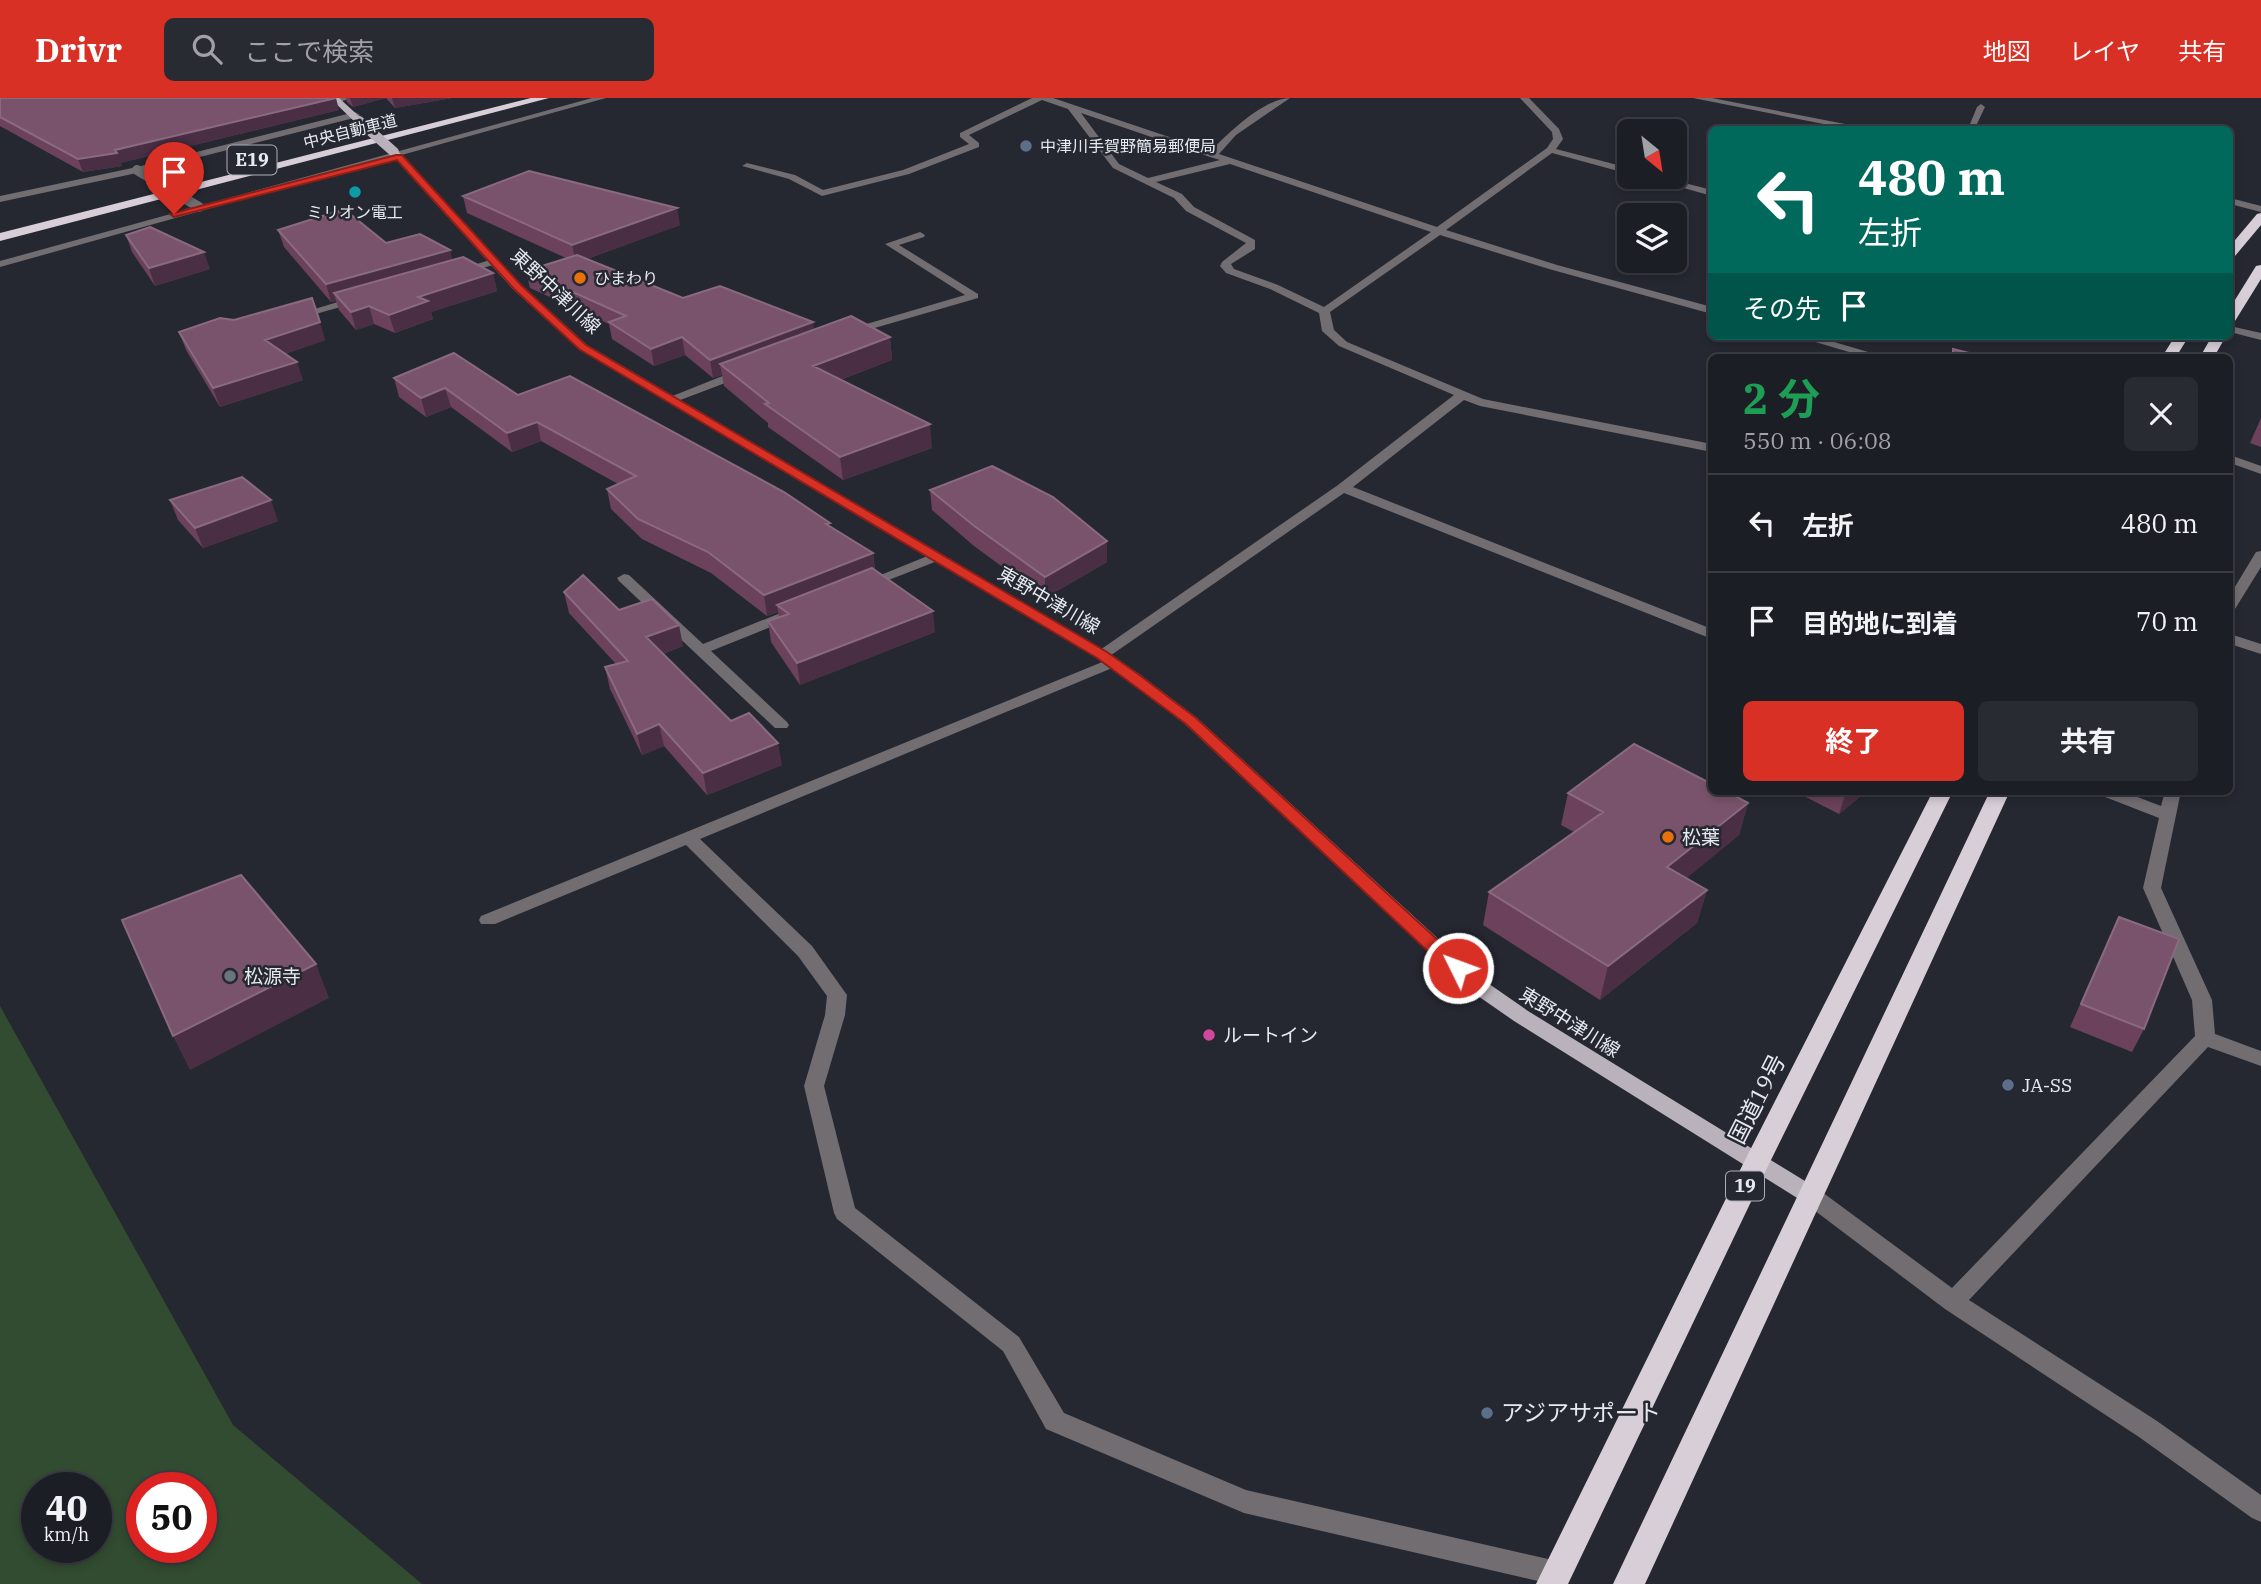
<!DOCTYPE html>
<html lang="ja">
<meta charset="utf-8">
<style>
:root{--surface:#1c1e25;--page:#292b32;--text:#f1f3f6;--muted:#a0a2a7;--line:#3a3c42;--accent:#d93025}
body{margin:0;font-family:"IBM Plex Serif","Noto Sans JP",serif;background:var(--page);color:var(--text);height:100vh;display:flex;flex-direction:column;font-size:26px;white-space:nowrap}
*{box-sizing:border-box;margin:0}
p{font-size:23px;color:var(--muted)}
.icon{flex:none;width:38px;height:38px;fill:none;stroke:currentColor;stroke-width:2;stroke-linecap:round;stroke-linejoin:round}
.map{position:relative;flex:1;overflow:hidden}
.sheet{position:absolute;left:1708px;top:256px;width:525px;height:441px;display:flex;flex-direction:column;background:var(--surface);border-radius:10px;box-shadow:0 4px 10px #0003,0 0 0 2px var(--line)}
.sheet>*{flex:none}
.hud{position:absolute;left:1708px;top:28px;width:525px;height:214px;border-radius:10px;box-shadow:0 4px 10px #0003,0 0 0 2px var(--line);background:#00695c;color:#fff;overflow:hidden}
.needle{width:46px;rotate:150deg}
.tools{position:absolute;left:1617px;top:21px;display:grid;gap:14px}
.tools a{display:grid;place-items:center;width:70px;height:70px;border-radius:10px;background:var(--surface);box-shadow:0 4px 10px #0003,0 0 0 2px var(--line);font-size:35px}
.speed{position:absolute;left:21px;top:1374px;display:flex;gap:14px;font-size:35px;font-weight:700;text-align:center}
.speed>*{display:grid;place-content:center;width:91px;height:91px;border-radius:50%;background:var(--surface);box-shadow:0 4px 10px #0003,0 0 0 2px var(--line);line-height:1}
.speed small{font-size:18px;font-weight:400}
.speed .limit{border:10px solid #d22;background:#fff;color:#111}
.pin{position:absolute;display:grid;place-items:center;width:60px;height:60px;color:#fff;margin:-72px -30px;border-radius:50% 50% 50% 0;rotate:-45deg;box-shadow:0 0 7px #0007}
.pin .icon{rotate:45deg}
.me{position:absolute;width:77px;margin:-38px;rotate:312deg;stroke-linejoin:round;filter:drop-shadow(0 0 5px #0008)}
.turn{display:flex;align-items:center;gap:24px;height:147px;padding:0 35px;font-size:32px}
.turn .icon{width:91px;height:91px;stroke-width:2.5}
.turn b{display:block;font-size:49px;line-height:60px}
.then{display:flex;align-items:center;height:66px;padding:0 35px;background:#0003;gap:14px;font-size:26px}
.round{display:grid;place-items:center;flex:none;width:74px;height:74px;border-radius:10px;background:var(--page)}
.overview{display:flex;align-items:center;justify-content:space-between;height:119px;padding:0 35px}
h1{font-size:42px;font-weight:700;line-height:52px;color:#1e9e55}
.action{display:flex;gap:14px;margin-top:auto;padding:14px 35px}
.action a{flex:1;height:80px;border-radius:10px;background:var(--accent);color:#fff;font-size:28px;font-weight:700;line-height:80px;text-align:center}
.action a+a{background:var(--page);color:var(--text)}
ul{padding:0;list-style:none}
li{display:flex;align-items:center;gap:21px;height:98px;padding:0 35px;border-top:2px solid var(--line)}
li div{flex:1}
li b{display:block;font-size:26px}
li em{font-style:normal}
header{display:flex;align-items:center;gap:42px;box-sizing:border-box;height:98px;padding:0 35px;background:var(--accent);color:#fff}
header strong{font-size:33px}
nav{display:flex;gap:38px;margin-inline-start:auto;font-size:24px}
.search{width:490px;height:63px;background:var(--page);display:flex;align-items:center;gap:18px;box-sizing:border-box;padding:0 24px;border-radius:10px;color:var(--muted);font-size:26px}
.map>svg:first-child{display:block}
</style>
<header>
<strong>Drivr</strong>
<div class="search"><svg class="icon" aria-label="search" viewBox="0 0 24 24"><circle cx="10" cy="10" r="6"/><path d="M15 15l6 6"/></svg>ここで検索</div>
<nav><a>地図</a><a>レイヤ</a><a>共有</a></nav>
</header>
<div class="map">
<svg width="2261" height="1486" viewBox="0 0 2261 1486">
<rect width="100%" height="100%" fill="#252831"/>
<!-- green -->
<path fill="#314c30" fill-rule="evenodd" d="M0,908L233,1327L422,1486H0ZM37,1390H96V1449H37ZM142,1390H201V1449H142Z"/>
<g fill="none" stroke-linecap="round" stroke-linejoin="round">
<!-- minor -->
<path fill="#716d71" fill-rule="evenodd" d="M339,0H352L336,5V1Z
M592,0H606L0,169V163Z
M1032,0H1053L1211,53C1228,35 1265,0 1290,0L1236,37L1219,56L1437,129L1547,50L1553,41L1552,34L1520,0H1529L1559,31L1563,41L1556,51L1629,70V76L1552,55L1446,132L1557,167L1712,209V216L1549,171L1440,137L1330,214L1334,232L1347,244L1483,301L1712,346V354L1480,308L1464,302L1353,389L1712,531V541L1344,395L1107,560H1097L1094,557L1097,554L1338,387L1454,297L1339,248L1322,233L1319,215L1270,191L1226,175L1220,168L1222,164L1246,145L1186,113L1174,100L1113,70L1068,11L1042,2L969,37L979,45V49L909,76L822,98L789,81L742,68L747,65L795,77L823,92L903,72L969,46L960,39V35ZM1081,15L1210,59L1220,62L1148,80L1119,66ZM1230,66L1431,134L1324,209L1278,187L1234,171L1231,166L1255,151V142L1194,109L1182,96L1156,84Z
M1693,0H1712L1876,32H1854Z
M1981,6L1985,9L1976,28L1981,32L1968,31L1977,9Z
M355,14L360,17L358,19L137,75L0,104V98L137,69Z
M1645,79H1661L1712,92V98Z
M2230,100L2261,108V114L2230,106Z
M920,134L925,137L924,139L899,147L978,196V200L854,236H846V232L965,197L885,146Z
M493,161L498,164L497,166L456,177L451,174Z
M358,198L364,201L362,203L294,222L288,219Z
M2230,228L2261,235V242L2230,234Z
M1795,238H1814L1885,259H1866Z
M745,269L749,270V276L675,304L671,305L665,301Z
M2230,357L2261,368V376L2230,365Z
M2261,453V469L2235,511L2230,512V497L2256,454Z
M935,455L940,456V462L868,490L863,491L856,487Z
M624,476L629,477L703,546L783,514H793L795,517L793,520L711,553L787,624L789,627L787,630H775L619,483L617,480Z
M2230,536L2261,546V556L2230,546Z
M1112,560L1117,562L1120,565L1117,568L700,741L812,848L847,897L845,917L824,988L855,1110L1019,1239L1064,1315L1246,1392L1557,1463L1566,1466L1570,1475L1566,1484L1551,1486L1244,1415L1046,1331L1003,1253L837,1121L834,1115L804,988L825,917L827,898L798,858L686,747L495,826H481L479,822L481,818Z
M2098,693H2122L2161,708L2165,693H2181L2161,790L2212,902L2215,936L2261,953V968L2208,949L1969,1202L2157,1323L2261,1397V1424L2252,1420L2139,1339L1945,1211L1802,1103L1799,1097L1802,1091L1810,1088L1818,1091L1952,1190L2195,938L2192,902L2143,790L2159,720L2100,697Z"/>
<!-- major -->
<path fill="#bab2bb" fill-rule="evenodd" d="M330,0H339L362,21V25H356Z
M391,52H397L521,187L587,247L1107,554L1139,576L1197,620L1482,881L1528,913L1818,1091L1821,1097L1818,1103L1810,1106L1802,1103L1514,923L1468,891L1185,626L1127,582L1097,560L579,251L513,191L391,56Z"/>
<!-- highway -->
<path fill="#d7ced8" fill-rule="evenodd" d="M531,0H549L0,143V135Z
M2261,115V127L2235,158L2230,159V148L2257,116Z
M2261,167V181L2235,223L2230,224V210L2256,168Z
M2175,238H2189L2176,259H2162Z
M2212,238H2226L2214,259H2200Z
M1933,693H1953L1770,1064L1568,1486H1536L1744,1064Z
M1990,693H2010L1645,1486H1613Z"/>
<!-- minor-bridge -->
<path stroke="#716d71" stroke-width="10" d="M137,72L199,109"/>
<!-- major-bridge -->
<path stroke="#bab2bb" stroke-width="10" d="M359,23L394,54"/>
</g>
<!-- wall -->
<path fill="#6b415b" d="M0,0L339,12L120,65L122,68L83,74L0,28Z
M346,0H452L395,10L386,0L353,9L347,4Z
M463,98L680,127L587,161L683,200L813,224V232L890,239L892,262L840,282L932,350L843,382L768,329V325L724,288L722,277L713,280L685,257L654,268L612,241L609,226L530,190L526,173L566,160L467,115Z
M278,132L386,145L450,152L452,162L493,175L497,193L431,214L433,221L395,235L374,226L356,232L339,212L336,203L331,204L284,149Z
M126,137L210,171L155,188L132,154Z
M179,234L325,242L285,256L303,282L220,309L186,252Z
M394,280L518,297L831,429L873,455L875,472L935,534L800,587L771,544L768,523L779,520L778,514L767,518L711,475L642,441L611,411L607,391L618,386L541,343L512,354L451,309L426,319L399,299Z
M2261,320V349L2250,345Z
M930,392L1107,443V464L1045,500L974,448L932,412Z
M170,402L278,423L203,450L178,422Z
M564,494L619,512L683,548L663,556L731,623L782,667L707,697L664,648L642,657L610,591L605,569L616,566L569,515Z
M1794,693H1867L1839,716Z
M1568,695L1748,705L1739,737L1686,780L1707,792L1697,825L1600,902L1483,827L1489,794L1574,734L1561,727Z
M2119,819L2144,931L2132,954L2070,929Z"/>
<!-- shaded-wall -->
<path fill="#4a2f44" d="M336,0L339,12L120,65L122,68L83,74L78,61Z
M350,0H386L353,9Z
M392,0H452L395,10Z
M677,110L680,127L576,165L572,147Z
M450,152L454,169L334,195L336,203L331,204L326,186Z
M204,154L210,171L155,188L149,170Z
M493,175L497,193L431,214L433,221L395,235L389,217L418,199Z
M369,208L374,226L356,232L351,214Z
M320,224L325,242L271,261L265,242Z
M813,224L815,241L720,266L722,277L713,280L710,262Z
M682,239L685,257L654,268L651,251Z
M890,239L892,262L816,291L813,268Z
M297,264L303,282L220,309L213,290Z
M445,290L451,309L426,319L421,300Z
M537,324L541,343L512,354L507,335Z
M930,326L932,350L843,382L840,359Z
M271,402L278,423L203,450L195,430Z
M1107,443V464L1045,500V479Z
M873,455L875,476L777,507L778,514L767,518L764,497Z
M933,513L935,534L800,587L797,565Z
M679,527L683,548L651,560L646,539Z
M659,626L664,648L642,657L637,636Z
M778,645L782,667L707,697L703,675Z
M1847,693H1867L1839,716L1846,694Z
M1748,705L1739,737L1659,803L1667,769Z
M1707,792L1697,825L1600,902L1608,868Z
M316,866L329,900L190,972L173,938Z"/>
<!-- building -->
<path fill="#79536b" stroke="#8a6a80" stroke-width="2" d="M0,0H336L115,52L117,55L78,61L0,19Z
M529,73L677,110L572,147L463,98Z
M344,111L386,145L420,136L450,152L326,186L278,132Z
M150,129L204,154L149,170L126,137Z
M577,157L683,200L720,188L813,224L710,262L682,239L651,251L609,224L626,218L526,173Z
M463,159L493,175L418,199L428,203L389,217L369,208L351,214L334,195Z
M312,200L320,224L265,242L297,264L213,290L179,234L220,220L234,222Z
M851,218L890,239L813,268L930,326L840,359L765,306L769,305L720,266Z
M1953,251L1985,259H1953Z
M454,255L518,297L570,278L784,394L830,425L826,426L873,455L764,497L708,454L638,421L607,391L636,378L537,324L507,335L445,290L421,300L394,280Z
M992,368L1053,399L1107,443L1045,479L973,427L930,392Z
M242,379L271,402L195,430L170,402Z
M872,470L933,513L797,565L768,523L789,516L777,507Z
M583,477L619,512L652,501L679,527L646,539L731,623L749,615L778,645L703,675L659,626L637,636L605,569L628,563L564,494Z
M1634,646L1712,686V693H1726L1748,705L1667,769L1707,792L1608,868L1489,794L1603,714L1568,695Z
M241,777L316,866L173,938L122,822Z
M2119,819L2179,841L2144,931L2081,906Z"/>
<!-- route -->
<path fill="#d93025" stroke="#8d1f18" stroke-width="2" d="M396,57H402L521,187L586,247L1107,554L1138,576L1196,620L1464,866L1466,870L1464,875H1451L1186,626L1097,560L579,251L514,191L397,62L174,119L170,116Z"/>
<!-- markers -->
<g fill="#5c6f8a" stroke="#252831" stroke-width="2.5">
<circle cx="1026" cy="48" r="7"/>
<circle cx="2008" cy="987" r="7"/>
<circle cx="1487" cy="1315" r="7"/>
</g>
<circle fill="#0f9aa8" stroke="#252831" stroke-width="2.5" cx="355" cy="94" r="7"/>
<g fill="#e8710a" stroke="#252831" stroke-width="2.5">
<circle cx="580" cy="180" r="7"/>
<circle cx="1668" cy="739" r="7"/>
</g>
<circle fill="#6b7280" stroke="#252831" stroke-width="2.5" cx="230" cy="878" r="7"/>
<circle fill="#d1479c" stroke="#252831" stroke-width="2.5" cx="1209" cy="937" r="7"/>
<g text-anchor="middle" stroke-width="5" stroke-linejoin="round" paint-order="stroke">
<!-- far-street labels -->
<g font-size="16" fill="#e7e9f0" stroke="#252831">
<text transform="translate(350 33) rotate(-14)" y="6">中央自動車道</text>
</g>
<!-- far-poi labels -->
<g font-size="16" fill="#e7e9f0" stroke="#252831" text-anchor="start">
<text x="1040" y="54">中津川手賀野簡易郵便局</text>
<text x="355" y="120" text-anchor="middle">ミリオン電工</text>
<text x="594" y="186">ひまわり</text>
</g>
<!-- shield labels -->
<g fill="#252831" stroke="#adafb7" stroke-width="2">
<rect x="227.5" y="47.5" width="49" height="29" rx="5"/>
<rect x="1726" y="1073.5" width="38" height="29" rx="5"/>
</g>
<g font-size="18" font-weight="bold" fill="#e7e9f0">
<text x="252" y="68">E19</text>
<text x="1745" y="1094">19</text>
</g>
<!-- street labels -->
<g font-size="19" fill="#e7e9f0" stroke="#252831">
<text transform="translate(556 193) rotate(43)" y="7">東野中津川線</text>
<text transform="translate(1049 502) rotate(30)" y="7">東野中津川線</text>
<text transform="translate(1570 924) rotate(32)" y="7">東野中津川線</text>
</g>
<!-- poi labels -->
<g font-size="19" fill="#e7e9f0" stroke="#252831" text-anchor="start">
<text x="1682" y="746">松葉</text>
<text x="244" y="885">松源寺</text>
<text x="1223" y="944">ルートイン</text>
<text x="2022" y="994">JA-SS</text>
</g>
<!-- near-street labels -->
<g font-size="23" fill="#e7e9f0" stroke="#252831">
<text transform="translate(1757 1001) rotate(-63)" y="8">国道19号</text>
</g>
<!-- near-poi labels -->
<g font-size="23" fill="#e7e9f0" stroke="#252831" text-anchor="start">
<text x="1501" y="1323">アジアサポート</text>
</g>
</g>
</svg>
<div class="tools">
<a><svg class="needle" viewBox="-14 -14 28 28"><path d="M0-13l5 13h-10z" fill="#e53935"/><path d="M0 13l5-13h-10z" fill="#a0a2a7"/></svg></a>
<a><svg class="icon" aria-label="layers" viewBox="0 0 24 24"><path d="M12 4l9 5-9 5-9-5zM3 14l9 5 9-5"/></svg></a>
</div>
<div class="speed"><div>40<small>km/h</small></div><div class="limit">50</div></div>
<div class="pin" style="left:174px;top:116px;background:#d93025"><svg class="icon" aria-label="arrive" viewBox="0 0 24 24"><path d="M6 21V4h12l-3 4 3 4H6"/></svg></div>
<svg class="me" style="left:1458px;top:870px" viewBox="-20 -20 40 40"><circle r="17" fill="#d93025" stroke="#fff" stroke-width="3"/><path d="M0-11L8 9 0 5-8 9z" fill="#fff"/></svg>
<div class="hud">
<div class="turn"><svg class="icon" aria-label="left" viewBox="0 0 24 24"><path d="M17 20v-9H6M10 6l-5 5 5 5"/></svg><div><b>480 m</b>左折</div></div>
<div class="then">その先<svg class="icon" aria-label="arrive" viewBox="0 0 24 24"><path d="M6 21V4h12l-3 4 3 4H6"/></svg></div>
</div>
<section class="sheet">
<div class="overview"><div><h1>2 分</h1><p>550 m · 06:08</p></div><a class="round"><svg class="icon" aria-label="close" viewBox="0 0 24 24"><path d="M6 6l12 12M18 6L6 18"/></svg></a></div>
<ul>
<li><svg class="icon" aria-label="left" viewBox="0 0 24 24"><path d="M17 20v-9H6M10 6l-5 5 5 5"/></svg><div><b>左折</b></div><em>480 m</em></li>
<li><svg class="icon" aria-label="arrive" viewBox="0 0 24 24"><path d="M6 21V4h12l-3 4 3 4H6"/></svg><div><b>目的地に到着</b></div><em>70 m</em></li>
</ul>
<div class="action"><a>終了</a><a>共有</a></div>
</section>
</div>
